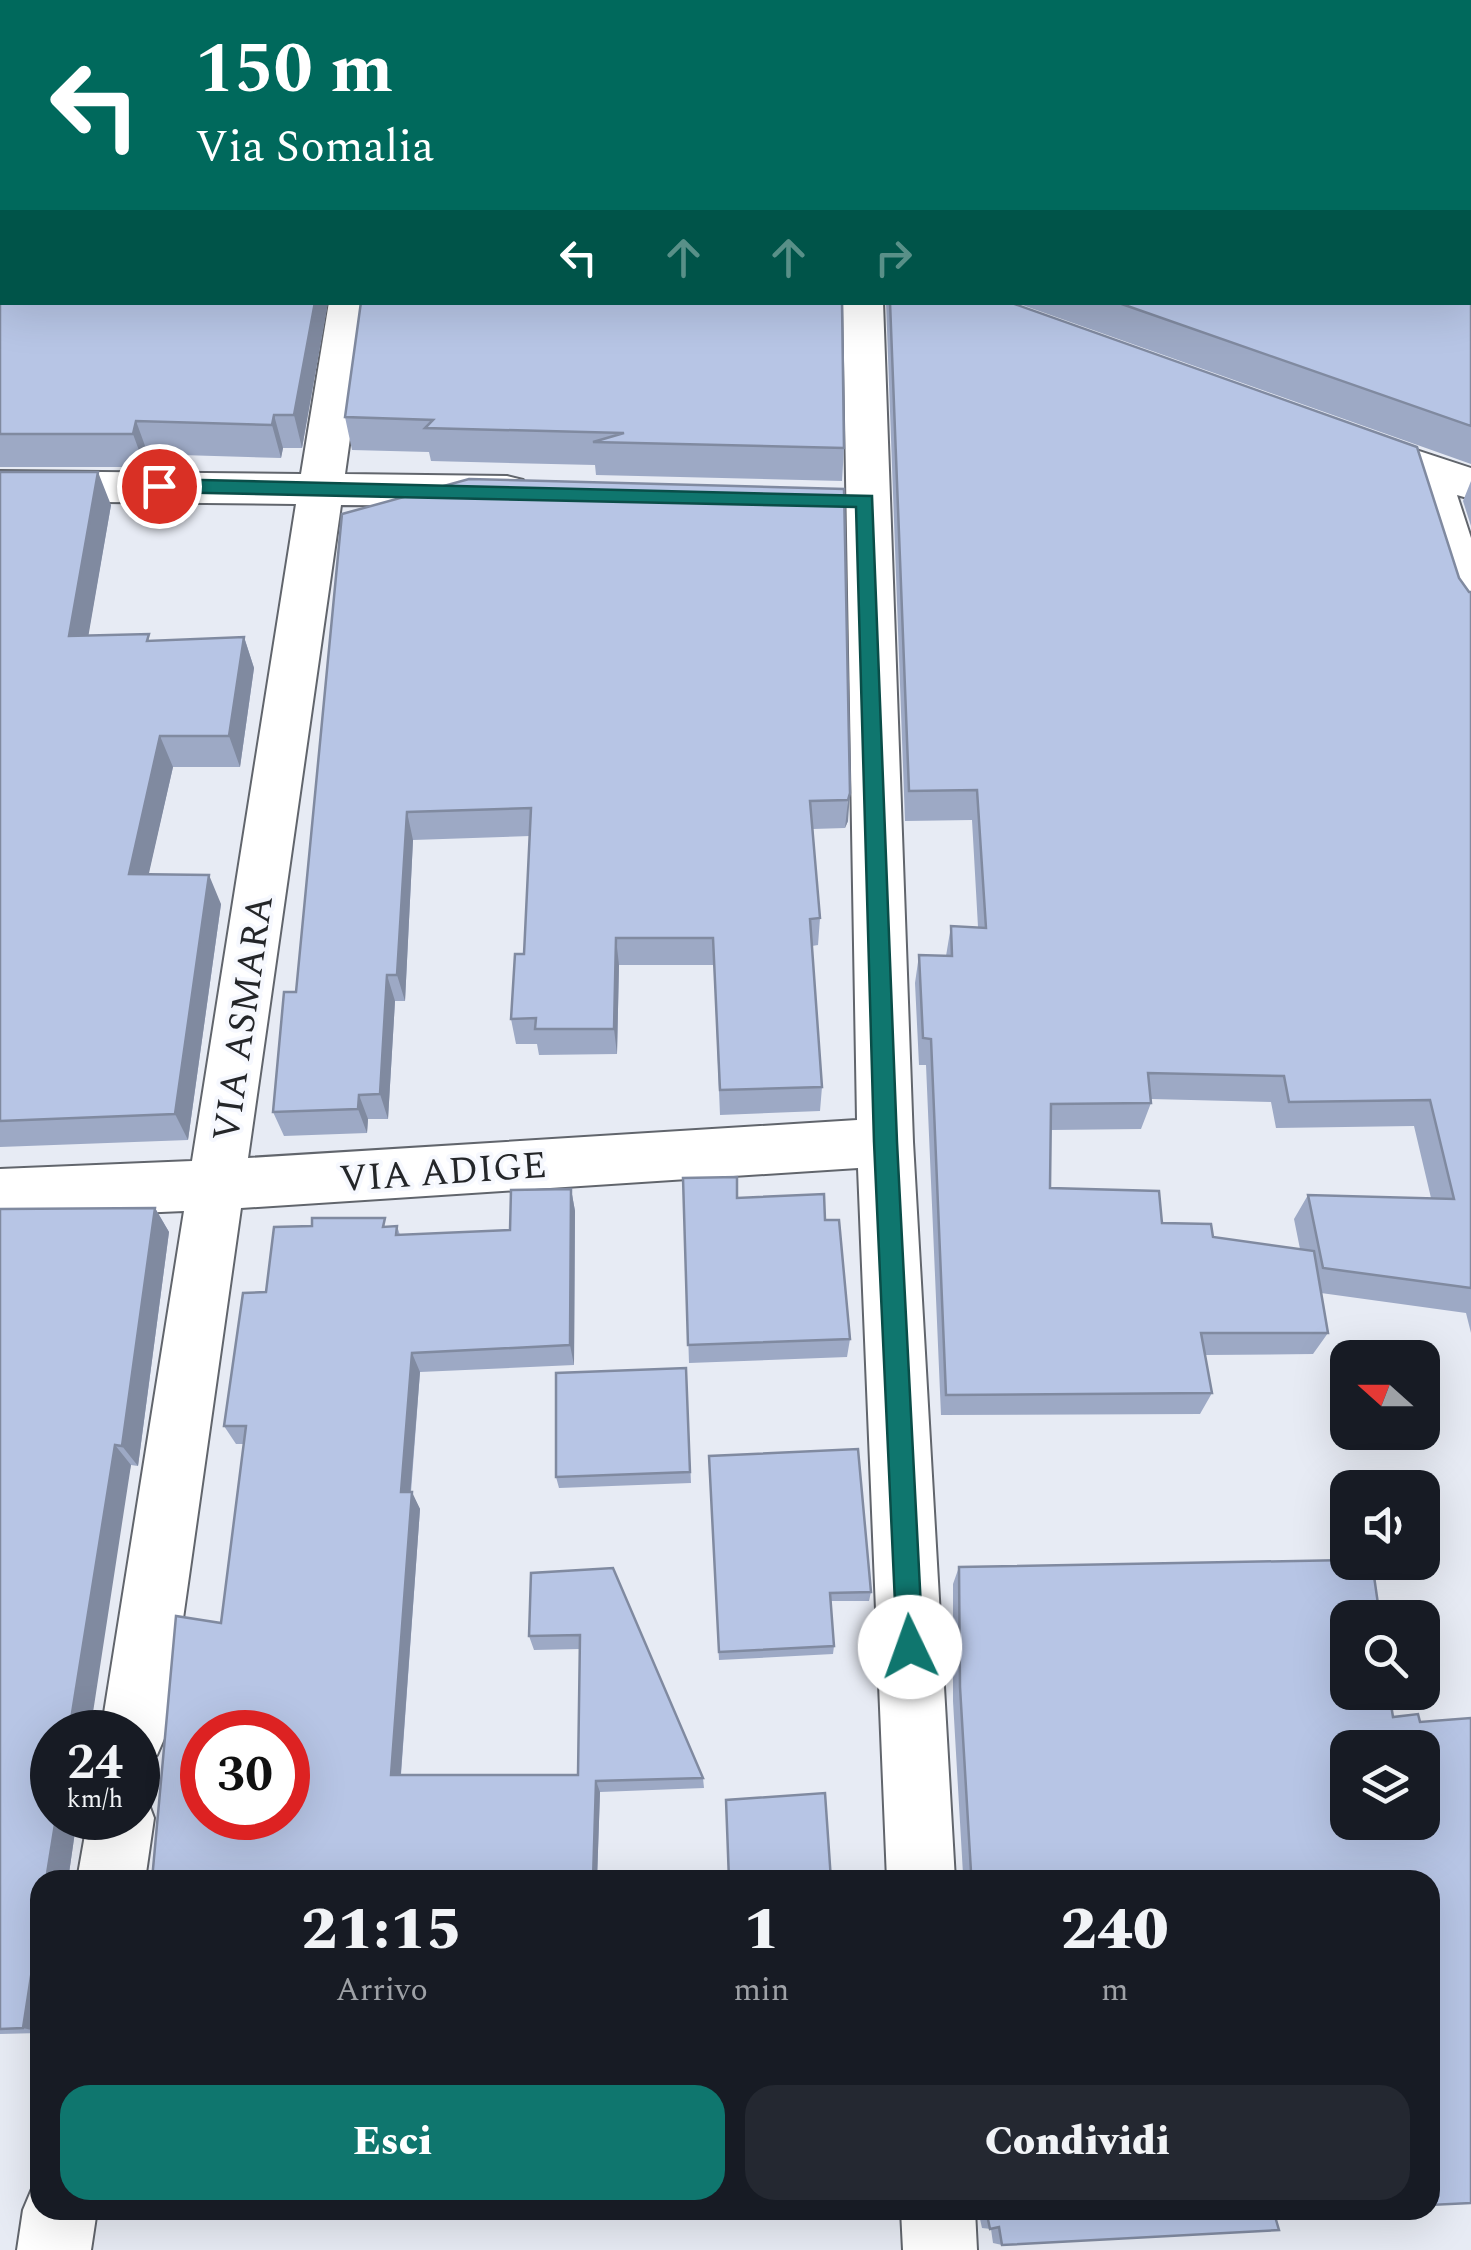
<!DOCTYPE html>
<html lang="it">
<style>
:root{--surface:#171b24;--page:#242831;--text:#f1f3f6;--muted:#9ea1a6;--accent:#0f766e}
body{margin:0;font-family:Spectral,serif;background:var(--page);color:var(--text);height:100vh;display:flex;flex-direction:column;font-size:38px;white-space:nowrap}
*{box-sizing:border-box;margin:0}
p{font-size:32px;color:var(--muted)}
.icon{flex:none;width:55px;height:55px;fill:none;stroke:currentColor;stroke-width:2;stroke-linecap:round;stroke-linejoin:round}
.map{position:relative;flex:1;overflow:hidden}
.details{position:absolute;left:30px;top:1870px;width:1410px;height:350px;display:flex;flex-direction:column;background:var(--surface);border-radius:30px;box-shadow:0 10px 40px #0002}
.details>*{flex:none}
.guide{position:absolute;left:0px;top:0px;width:1472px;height:305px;box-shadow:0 10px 40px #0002;background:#00695c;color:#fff;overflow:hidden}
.needle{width:65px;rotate:291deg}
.fabs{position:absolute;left:1330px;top:1340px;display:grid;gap:20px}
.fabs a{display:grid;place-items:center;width:110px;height:110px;border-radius:20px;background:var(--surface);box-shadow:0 10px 40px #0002;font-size:50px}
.speed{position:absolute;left:30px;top:1710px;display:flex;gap:20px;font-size:50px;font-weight:700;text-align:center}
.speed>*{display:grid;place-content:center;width:130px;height:130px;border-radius:50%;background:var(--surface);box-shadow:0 10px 40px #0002;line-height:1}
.speed small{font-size:25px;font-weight:400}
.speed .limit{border:15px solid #d22;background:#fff;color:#111}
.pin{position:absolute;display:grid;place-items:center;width:85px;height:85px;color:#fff;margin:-42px;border:5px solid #fff;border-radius:50%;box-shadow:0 2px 10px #0007}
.me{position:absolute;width:110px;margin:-55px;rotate:357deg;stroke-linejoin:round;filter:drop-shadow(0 0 8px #0008)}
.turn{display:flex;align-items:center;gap:35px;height:210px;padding:0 30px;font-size:45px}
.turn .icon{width:130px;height:130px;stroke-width:2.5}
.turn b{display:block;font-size:70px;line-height:85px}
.lanes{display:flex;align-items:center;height:95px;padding:0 30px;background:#0003;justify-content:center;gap:50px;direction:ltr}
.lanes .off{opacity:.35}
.eta{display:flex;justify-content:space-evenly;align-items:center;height:170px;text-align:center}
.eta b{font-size:60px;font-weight:800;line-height:70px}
.primary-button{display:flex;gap:20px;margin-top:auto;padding:20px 30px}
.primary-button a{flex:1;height:115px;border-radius:30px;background:var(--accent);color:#fff;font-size:40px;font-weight:800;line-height:115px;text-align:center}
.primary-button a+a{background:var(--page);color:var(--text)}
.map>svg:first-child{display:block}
</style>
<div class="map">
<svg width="1471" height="2250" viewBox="0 0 1471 2250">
<rect width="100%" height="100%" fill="#e7ebf4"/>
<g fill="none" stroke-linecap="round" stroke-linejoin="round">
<!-- minor casing -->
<g stroke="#61656c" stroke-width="4">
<path id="minor" d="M556,0H600L602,2H558Z
M1470,223H1471V248H1470Z
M329,302H369L345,474L507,476L523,480L529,491L523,502L507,506L341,505L248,1158L857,1120L843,302H883L913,1142L955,1880H887L858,1168L241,1208L167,1732L157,1755L138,1763V1732H101L184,1211L0,1219V1169L192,1161L296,504L0,501V471L301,474Z
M1355,430L1471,468V499L1457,495L1471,538V625L1455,620L1448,608L1407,478L1340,455L1333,445L1340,435Z
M138,1791L145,1794L154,1818L145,1880H77L88,1818H138Z
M40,2181V2210H97L91,2250H17L23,2210L34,2184Z
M901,2210H975L977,2250H903Z"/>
</g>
<!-- minor -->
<use href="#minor" fill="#fff" fill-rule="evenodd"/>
</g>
<!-- wall -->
<path fill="#9da9c5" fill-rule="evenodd" d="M0,0H150L157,2L160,0H553V2H2V302H328L302,448H283L281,458L148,454L145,467H0Z
M706,0H1471V218L1470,2H707Z
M361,302L844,448L842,481L596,475L595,465L431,461L429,452L352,450L345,417Z
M886,302H1009L1459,578L1469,592H1471V1333L1466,1313L1321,1293L1328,1333L1313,1354L1205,1355L1212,1393L1200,1414L941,1415L926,1065H919L915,983L919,955L946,956L951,926L978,927L972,820L905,821ZM1151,1099L1271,1102L1276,1128L1414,1126L1431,1198L1308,1195L1294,1219L1300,1249L1213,1237L1162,1223L1050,1188L1051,1130L1141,1129L1151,1103Z
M1014,302L1471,303V464Z
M0,472L111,505L88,635L151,641L244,637L254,668L240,767H173L148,875L221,904L188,1140L0,1147Z
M1471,481V526L1463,501Z
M844,489L848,821L845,828L813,829L820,918L818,945L812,946L822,1087L820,1111L720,1115L714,965H619L617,1054L539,1055L537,1044H516L511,1019L524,954L530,836L413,840L405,1001H395L388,1119H368L367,1133L284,1136L273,1112L296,992L342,514Z
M683,1178L737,1198L825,1220L850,1339L847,1357L689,1363Z
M571,1189L575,1211L574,1365L420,1372L411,1492L420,1509L401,1775H578L580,1649L534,1650L529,1636L531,1573L703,1778L704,1788L600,1792L597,1880H152L221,1623L244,1444H236L224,1426L388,1226H397L400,1235L510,1230Z
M155,1208L169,1232L138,1466L131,1465L52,1818H77L68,1880H40V2033L0,2034V1209Z
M686,1368L691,1483L559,1488L556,1477Z
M709,1456L871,1592L869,1601H831L834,1646L833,1654L719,1660Z
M959,1567L1393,1717L1420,1722L1430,1880H957L963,1874L953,1701V1584Z
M978,2210H1334L1274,2213L1002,2245L993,2243L991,2229L982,2228Z"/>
<!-- shaded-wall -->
<path fill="#808aa0" d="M315,302H328L302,448L294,415Z
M274,415L283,448L281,458L272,425Z
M136,421L148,454L145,467L133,434Z
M98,472L111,505L83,667L69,636Z
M244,637L254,668L240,767L229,736Z
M160,736L173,767L142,904L129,874Z
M850,793L848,821L845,828L848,800Z
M407,812L413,840L405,1001L397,975Z
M209,875L221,904L188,1140L175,1114Z
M616,938L619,965L617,1054L614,1029Z
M387,975L395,1001L388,1119L380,1094Z
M359,1095L368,1119L367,1133L358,1109Z
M571,1189L575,1211L574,1365L570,1345Z
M155,1208L169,1232L138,1466L122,1446Z
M412,1353L420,1372L409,1509L401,1492Z
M115,1445L131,1465L90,1732H69Z
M412,1492L420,1509L400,1785L391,1775Z
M596,1781L600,1792L597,1880H593Z
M56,1818H77L68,1880H46Z
M40,1918V2032L23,2028Z"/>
<!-- building -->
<path fill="#b7c5e5" stroke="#808aa0" stroke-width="2.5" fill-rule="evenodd" d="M0,0H150L157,2L160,0H546L543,2H2V302H315L294,415H274L272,425L136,421L133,434H0Z
M721,0H1471V181L1470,2H722Z
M361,302H842L844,448L593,442L624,433L425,428L433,420L345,417Z
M890,302H1009L1417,447L1459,578L1469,592H1471V1288L1323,1268L1308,1195L1454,1199L1430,1100L1289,1102L1284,1076L1148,1073L1151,1103L1051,1104L1050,1188L1159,1191L1162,1223L1211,1224L1213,1237L1314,1251L1328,1333H1201L1212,1393L946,1395L931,1039L923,1038L919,955L952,956L951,926L986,928L977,790L909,791Z
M1116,302L1471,303V426Z
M0,472H98L69,636L149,634L147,641L244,637L229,736H160L129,874L209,875L175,1114L0,1121Z
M469,479L844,489L850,793L848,800L810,801L820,918L810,919L822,1087L720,1090L713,938H616L614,1029H535L536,1018L511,1019L515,954H524L531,808L407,812L397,975H387L380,1094L359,1095L358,1109L273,1112L284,992H296L342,514Z
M737,1177V1198L824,1194L825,1220H839L850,1339L688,1345L683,1178Z
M571,1189L570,1345L412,1353L401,1492H412L391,1775H578L580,1635L529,1636L531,1573L613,1568L703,1778L596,1781L593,1880H152L176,1616L221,1623L246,1426H224L243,1293L266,1292L274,1227L312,1226V1218H385L383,1227L397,1226L396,1235L510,1230L511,1190ZM202,1732H288V1818H202Z
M155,1208L122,1446L115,1445L69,1732H52V1818H56L46,1880H40V1918L23,2028L0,2029V1209Z
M686,1368L690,1472L556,1477V1373Z
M858,1449L871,1592L830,1593L834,1646L719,1652L709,1456Z
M1348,1560V1562H1372L1380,1618H1348V1692H1389L1393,1717L1418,1714L1420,1722L1471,1718V2203L1430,2205V1880H961V1875L971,1872L960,1687L959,1567ZM1348,1748H1422V1822H1348Z
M825,1793L831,1880H729L726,1800Z
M132,2210H357V2211L132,2213Z
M986,2210H1334L1274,2213L1279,2230L1002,2245L999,2227L990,2229Z"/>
<!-- route -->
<path fill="#0f766e" stroke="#0a4d48" stroke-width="2.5" d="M159,479L872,496L897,1142L923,1647L919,1656L910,1660L901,1656L897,1647L874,1142L856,507L159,492L150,486Z"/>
<g text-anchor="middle" stroke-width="8" stroke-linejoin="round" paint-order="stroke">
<!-- street labels -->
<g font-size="38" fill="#242629" stroke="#f6f8fe">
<text transform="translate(242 1018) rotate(-82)" y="13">VIA ASMARA</text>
<text transform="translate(443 1171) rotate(-4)" y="13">VIA ADIGE</text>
</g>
</g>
</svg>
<div class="fabs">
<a><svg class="needle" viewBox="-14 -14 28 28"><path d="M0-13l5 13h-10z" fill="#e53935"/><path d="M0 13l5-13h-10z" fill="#9ea1a6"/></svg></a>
<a><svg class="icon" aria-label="sound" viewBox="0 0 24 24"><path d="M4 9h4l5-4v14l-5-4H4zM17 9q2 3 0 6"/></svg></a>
<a><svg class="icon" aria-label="search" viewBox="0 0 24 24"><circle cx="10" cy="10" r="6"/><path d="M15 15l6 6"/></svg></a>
<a><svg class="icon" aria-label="layers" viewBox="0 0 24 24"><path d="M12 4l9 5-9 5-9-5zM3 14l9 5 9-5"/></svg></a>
</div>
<div class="speed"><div>24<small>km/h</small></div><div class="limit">30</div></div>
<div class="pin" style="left:159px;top:486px;background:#d93025"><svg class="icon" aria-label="arrive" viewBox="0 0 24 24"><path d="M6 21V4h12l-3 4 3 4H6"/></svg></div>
<svg class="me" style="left:910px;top:1647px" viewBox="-20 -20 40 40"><circle r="19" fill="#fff"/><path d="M0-13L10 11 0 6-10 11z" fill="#0f766e"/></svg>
<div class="guide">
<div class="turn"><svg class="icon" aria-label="left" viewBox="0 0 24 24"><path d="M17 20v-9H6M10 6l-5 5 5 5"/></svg><div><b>150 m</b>Via Somalia</div></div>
<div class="lanes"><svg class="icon" aria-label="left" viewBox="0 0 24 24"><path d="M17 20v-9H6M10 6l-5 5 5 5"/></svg><svg class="icon off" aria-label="ahead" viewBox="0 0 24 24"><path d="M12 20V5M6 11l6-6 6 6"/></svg><svg class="icon off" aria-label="ahead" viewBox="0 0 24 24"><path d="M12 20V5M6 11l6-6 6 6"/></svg><svg class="icon off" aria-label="right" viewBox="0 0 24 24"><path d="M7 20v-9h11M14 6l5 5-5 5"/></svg></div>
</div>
<section class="details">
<div class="eta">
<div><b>21:15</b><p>Arrivo</p></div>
<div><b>1</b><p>min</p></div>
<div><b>240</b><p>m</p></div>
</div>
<div class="primary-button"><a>Esci</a><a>Condividi</a></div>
</section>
</div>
